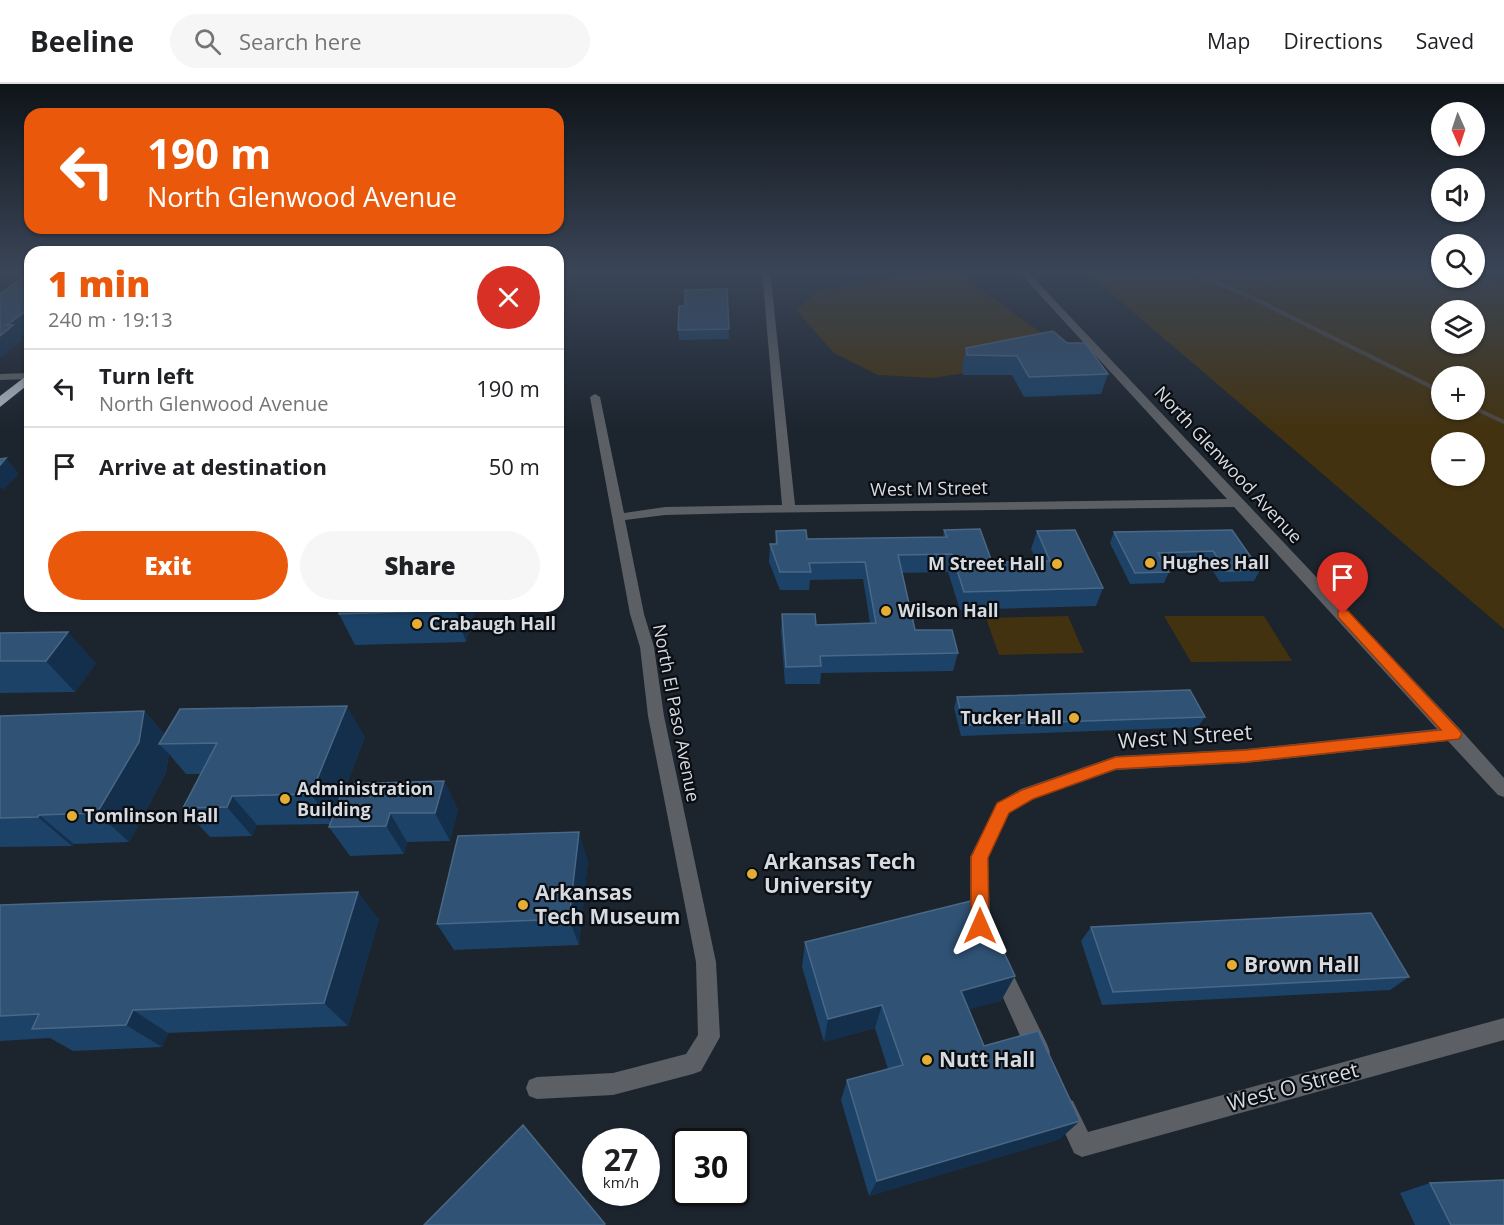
<!DOCTYPE html>
<meta charset="utf-8">
<style>
:root{--surface:#fff;--page:#f6f6f6;--text:#202124;--muted:#757577;--line:#e0e0e0;--accent:#ea580c}
body{margin:0;font-family:"Open Sans",sans-serif;background:var(--page);color:var(--text);height:100vh;display:flex;flex-direction:column;font-size:22px;white-space:nowrap}
*{box-sizing:border-box;margin:0}
p{font-size:20px;color:var(--muted)}
.icon{flex:none;width:33px;height:33px;fill:none;stroke:currentColor;stroke-width:2;stroke-linecap:round;stroke-linejoin:round}
.map{position:relative;flex:1;overflow:hidden}
.drawer{position:absolute;left:24px;top:162px;width:540px;height:366px;display:flex;flex-direction:column;background:var(--surface);border-radius:18px;box-shadow:0 2px 4px #0004}
.drawer>*{flex:none}
.banner{position:absolute;left:24px;top:24px;width:540px;height:126px;border-radius:18px;box-shadow:0 2px 4px #0004;background:#ea580c;color:#fff;overflow:hidden}
.needle{width:39px;rotate:177deg}
.fabs{position:absolute;left:1431px;top:18px;display:grid;gap:12px}
.fabs a{display:grid;place-items:center;width:54px;height:54px;border-radius:50%;background:var(--surface);box-shadow:0 2px 4px #0004;font-size:30px}
.speed{position:absolute;left:582px;top:1044px;display:flex;gap:12px;font-size:30px;font-weight:700;text-align:center}
.speed>*{display:grid;place-content:center;width:78px;height:78px;border-radius:50%;background:var(--surface);box-shadow:0 2px 4px #0004;line-height:1}
.speed small{font-size:15px;font-weight:400}
.speed .limit{border:3px solid #111;border-radius:9px;background:#fff;color:#111}
.pin{position:absolute;display:grid;place-items:center;width:51px;height:51px;color:#fff;margin:-62px -26px;border-radius:50% 50% 50% 0;rotate:-45deg;box-shadow:0 0 6px #0007}
.pin .icon{rotate:45deg}
.me{position:absolute;width:66px;margin:-33px;rotate:0deg;stroke-linejoin:round;filter:drop-shadow(0 0 4px #0008)}
.turn{display:flex;align-items:center;gap:21px;height:126px;padding:0 24px;font-size:27px}
.turn .icon{width:78px;height:78px;stroke-width:2.5}
.turn b{display:block;font-size:42px;line-height:51px}
.round{display:grid;place-items:center;flex:none;width:63px;height:63px;border-radius:32px;background:var(--page)}
.headline{display:flex;align-items:center;justify-content:space-between;height:102px;padding:0 24px}
h1{font-size:36px;font-weight:800;line-height:45px;color:var(--accent)}
.button{display:flex;gap:12px;margin-top:auto;padding:12px 24px}
.button a{flex:1;height:69px;border-radius:36px;background:var(--accent);color:#fff;font-size:24px;font-weight:800;line-height:69px;text-align:center}
.button a+a{background:var(--page);color:var(--text)}
ul{padding:0;list-style:none}
li{display:flex;align-items:center;gap:18px;height:78px;padding:0 24px;border-top:2px solid var(--line)}
li div{flex:1}
li b{display:block;font-size:22px}
li em{font-style:normal}
header{display:flex;align-items:center;gap:36px;box-sizing:border-box;height:84px;padding:0 30px;background:var(--surface);border-bottom:2px solid var(--line)}
header strong{font-size:28px}
nav{display:flex;gap:33px;margin-inline-start:auto;font-size:21px}
.search{width:420px;height:54px;background:var(--page);display:flex;align-items:center;gap:15px;box-sizing:border-box;padding:0 21px;border-radius:33px;color:var(--muted);font-size:22px}
.map>svg:first-child{display:block}
</style>
<header>
<strong>Beeline</strong>
<div class="search"><svg class="icon" aria-label="search" viewBox="0 0 24 24"><circle cx="10" cy="10" r="6"/><path d="M15 15l6 6"/></svg>Search here</div>
<nav><a>Map</a><a>Directions</a><a>Saved</a></nav>
</header>
<div class="map">
<svg width="1504" height="1141" viewBox="0 0 1504 1141">
<rect width="100%" height="100%" fill="#1c242e"/>
<!-- green -->
<path fill="#43320f" fill-rule="evenodd" d="M935,187H955L1054,258L1002,284L931,294L878,291L834,269L796,226L817,208Z
M1085,187H1441L1442,194H1474L1475,187H1478L1504,203V545ZM1442,226H1474V260H1442ZM1442,292H1474V326H1442ZM1442,358H1474V392H1442Z
M1068,532L1084,569L999,571L986,534Z
M1164,532H1264L1292,577L1191,578Z"/>
<g fill="none" stroke-linecap="round" stroke-linejoin="round">
<!-- stream -->
<path stroke="#4d4744" stroke-width="4" d="M1188,187L1255,215L1442,308
M1474,324L1504,338"/>
<!-- minor -->
<path fill="#5c6065" fill-rule="evenodd" d="M0,187H30V192H0Z
M762,187H770L795,421L1227,415L1018,187H1027L1460,645L1504,694V713L1498,711L1448,657L1246,679L1116,686L1033,715L1009,729L988,773L990,837L987,844L980,846L973,844L970,837V773L997,719L1021,705L1116,672L1246,665L1437,645L1234,423L743,429L665,431L625,436L644,530L654,563L664,632L716,878L720,953L701,987L693,990L613,1011L537,1015L529,1012L526,1004L529,996L537,993L613,989L686,970L698,951L696,878L648,632L640,563L630,530L590,313L595,310L600,313L624,429L665,423L782,421Z
M30,289V295L0,296V290Z
M1001,877L1008,880L1047,960L1050,968L1047,976L1039,979L1031,976L991,887L994,880Z
M1504,934V956L1082,1073L1074,1069L1054,1025L1057,1017L1065,1014L1073,1017L1088,1048Z"/>
<!-- highway -->
<path fill="#aab5c1" fill-rule="evenodd" d="M30,289V299L0,323V312Z"/>
</g>
<!-- wall -->
<path fill="#1c4267" d="M727,205L729,255L679,256L678,246L685,222Z
M1067,259L1108,290L1101,310L1024,313L1012,291H963L962,284L966,264Z
M944,446L992,478L1037,477L1031,465L1037,447L1103,504L1096,522L960,526L948,488L902,489L915,546L958,569L953,587L821,589L820,600H785L781,548L782,530L816,541L870,539L863,495L810,496L809,506H780L769,478L770,460H775L776,447L807,455L943,453Z
M1232,446L1260,486L1254,497L1220,498L1207,478L1164,480L1169,488L1164,499L1130,500L1110,459L1114,448Z
M476,522L466,558L355,561L339,530Z
M0,549L96,579L75,608L0,609Z
M957,613L1205,633L1198,643L961,652L954,624Z
M144,627L165,651L365,653L347,700L444,697L458,726L450,757L407,758L404,770L350,772L329,743L331,740L257,741L252,752L210,753L183,724L201,690H186L169,670L166,689L129,758L74,760L72,762L0,763V632Z
M588,777L579,861L454,866L437,840Z
M0,821L379,835L348,942L168,949L162,963L73,967L50,954L0,957Z
M1091,843L1409,893L1390,906L1102,921L1081,857Z
M805,858L1001,917L969,925L984,962L1060,1055L869,1112L841,1016L847,996L888,985L875,944L824,958L802,883Z
M1430,1099L1504,1141H1415L1400,1109Z"/>
<!-- shaded-wall -->
<path fill="#142f4b" d="M30,224V246L21,253L23,256L1,274L0,272V252L7,241Z
M6,374L19,390L3,406L0,403V381Z
M456,522H476L466,558L455,526Z
M68,548L96,579L75,608L46,577Z
M347,622L365,653L332,740L311,710Z
M144,627L170,657L159,660L169,670L166,689L129,758L97,729Z
M444,697L458,726L450,757L435,729Z
M232,712L257,741L252,752L227,723Z
M390,729L407,758L404,770L386,742Z
M39,731L74,760L72,762L38,733Z
M579,748L588,777L579,861L569,835Z
M358,808L379,835L348,942L324,919Z
M1015,892L1001,917L949,931L961,907Z
M882,921L875,944L824,958L828,935Z
M133,926L168,949L162,963L126,941Z
M1080,1037L1060,1055L869,1112L877,1097Z"/>
<!-- building -->
<path fill="#305274" stroke="#4a6886" stroke-width="1.5" d="M23,193H30V224L7,241H13L0,252V210Z
M727,205L729,245L678,246L679,222H685V206Z
M1053,247L1067,259H1085L1108,290L1029,293L1017,272L967,271L966,264Z
M6,374L0,381V375Z
M980,445L992,478L1050,477L1037,447L1075,446L1103,504L964,508L952,470L898,471L915,546H952L958,569L820,572L821,582L786,583L782,530H815L816,541L876,539L865,478L809,479L811,488H780L770,460H777L776,447L806,446L807,455L947,453L944,446Z
M1232,446L1260,486L1226,487L1213,467L1158,469L1169,488L1135,489L1114,448Z
M342,522H456L455,526L339,530Z
M68,548L46,577H0V549Z
M1190,606L1205,633L964,641L957,613Z
M347,622L311,710L232,712L227,723L183,724L217,659L159,660L180,625Z
M144,627L139,658L97,729L39,731L38,733L0,734V632Z
M444,697L435,729H390L386,742L329,743L345,700Z
M579,748L569,835L437,840L458,752Z
M358,808L324,919L133,926L126,941L32,945L39,930L0,932V821Z
M979,815L1015,892L961,907L984,962L1038,947L1080,1037L877,1097L847,996L903,981L882,921L828,935L805,858Z
M1371,829L1409,893L1113,908L1091,843Z
M523,1041L605,1140L604,1141H424Z
M1504,1096V1141H1451L1430,1099Z"/>
<!-- sky -->
<linearGradient id="sky" x2="0" y2="1"><stop stop-color="#0f1419"/><stop offset="0.54" stop-color="#3a4557"/><stop offset="1" stop-color="#3a4557" stop-opacity="0"/></linearGradient>
<rect width="1504" height="347" fill="url(#sky)"/>
<!-- route -->
<path fill="#ea580c" stroke="#983908" stroke-width="1.5" d="M1343,526L1348,527L1459,646L1462,650L1459,655L1246,678L1116,685L1033,715L1009,729L988,774L989,842L986,848L980,850L974,848L971,842V773L997,719L1022,706L1116,673L1246,666L1441,646L1338,533V527Z"/>
<!-- markers -->
<g fill="#e4ae35" stroke="#0a0d11" stroke-width="2">
<circle cx="1150" cy="479" r="6"/>
<circle cx="1057" cy="480" r="6"/>
<circle cx="886" cy="527" r="6"/>
<circle cx="417" cy="540" r="6"/>
<circle cx="1074" cy="634" r="6"/>
<circle cx="285" cy="715" r="6"/>
<circle cx="72" cy="732" r="6"/>
<circle cx="752" cy="790" r="6"/>
<circle cx="523" cy="821" r="6"/>
<circle cx="1232" cy="881" r="6"/>
<circle cx="927" cy="976" r="6"/>
</g>
<g text-anchor="middle" stroke-width="4.5" stroke-linejoin="round" paint-order="stroke">
<!-- street labels -->
<g font-size="18" fill="#d6dbe2" stroke="#0a0d11">
<text transform="translate(1228 381) rotate(47)" y="6">North Glenwood Avenue</text>
<text transform="translate(929 405) rotate(-1)" y="6">West M Street</text>
<text transform="translate(676 629) rotate(79)" y="6">North El Paso Avenue</text>
</g>
<!-- poi labels -->
<g font-size="18" font-weight="bold" fill="#d6dbe2" stroke="#0a0d11" text-anchor="start">
<text x="1162" y="485">Hughes Hall</text>
<text x="1045" y="486" text-anchor="end">M Street Hall</text>
<text x="898" y="533">Wilson Hall</text>
<text x="429" y="546">Crabaugh Hall</text>
<text x="1062" y="640" text-anchor="end">Tucker Hall</text>
<text x="297" y="711">Administration<tspan x="297" dy="21">Building</tspan></text>
<text x="84" y="738">Tomlinson Hall</text>
</g>
<!-- near-street labels -->
<g font-size="21" fill="#d6dbe2" stroke="#0a0d11">
<text transform="translate(1185 653) rotate(-4)" y="7">West N Street</text>
<text transform="translate(1293 1003) rotate(-15)" y="7">West O Street</text>
</g>
<!-- near-poi labels -->
<g font-size="21" font-weight="bold" fill="#d6dbe2" stroke="#0a0d11" text-anchor="start">
<text x="764" y="785">Arkansas Tech<tspan x="764" dy="24">University</tspan></text>
<text x="535" y="816">Arkansas<tspan x="535" dy="24">Tech Museum</tspan></text>
<text x="1244" y="888">Brown Hall</text>
<text x="939" y="983">Nutt Hall</text>
</g>
</g>
</svg>
<div class="fabs">
<a><svg class="needle" viewBox="-14 -14 28 28"><path d="M0-13l5 13h-10z" fill="#e53935"/><path d="M0 13l5-13h-10z" fill="#757577"/></svg></a>
<a><svg class="icon" aria-label="sound" viewBox="0 0 24 24"><path d="M4 9h4l5-4v14l-5-4H4zM17 9q2 3 0 6"/></svg></a>
<a><svg class="icon" aria-label="search" viewBox="0 0 24 24"><circle cx="10" cy="10" r="6"/><path d="M15 15l6 6"/></svg></a>
<a><svg class="icon" aria-label="layers" viewBox="0 0 24 24"><path d="M12 4l9 5-9 5-9-5zM3 14l9 5 9-5"/></svg></a>
<a>+</a>
<a>−</a>
</div>
<div class="speed"><div>27<small>km/h</small></div><div class="limit">30</div></div>
<div class="pin" style="left:1343px;top:530px;background:#d93025"><svg class="icon" aria-label="arrive" viewBox="0 0 24 24"><path d="M6 21V4h12l-3 4 3 4H6"/></svg></div>
<svg class="me" style="left:980px;top:842px" viewBox="-20 -20 40 40"><path d="M0-17L14 15 0 8-14 15z" fill="#ea580c" stroke="#fff" stroke-width="4"/></svg>
<div class="banner">
<div class="turn"><svg class="icon" aria-label="left" viewBox="0 0 24 24"><path d="M17 20v-9H6M10 6l-5 5 5 5"/></svg><div><b>190 m</b>North Glenwood Avenue</div></div>
</div>
<section class="drawer">
<div class="headline"><div><h1>1 min</h1><p>240 m · 19:13</p></div><a class="round" style="background:#d93025;color:#fff"><svg class="icon" aria-label="close" viewBox="0 0 24 24"><path d="M6 6l12 12M18 6L6 18"/></svg></a></div>
<ul>
<li><svg class="icon" aria-label="left" viewBox="0 0 24 24"><path d="M17 20v-9H6M10 6l-5 5 5 5"/></svg><div><b>Turn left</b><p>North Glenwood Avenue</p></div><em>190 m</em></li>
<li><svg class="icon" aria-label="arrive" viewBox="0 0 24 24"><path d="M6 21V4h12l-3 4 3 4H6"/></svg><div><b>Arrive at destination</b></div><em>50 m</em></li>
</ul>
<div class="button"><a>Exit</a><a>Share</a></div>
</section>
</div>
